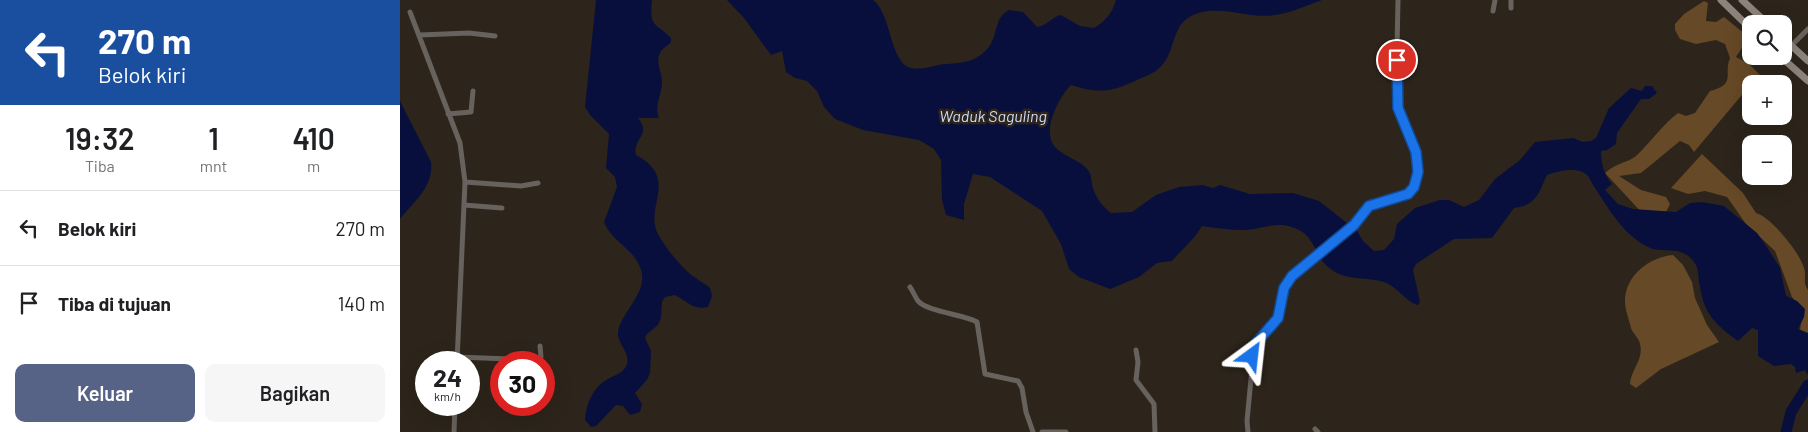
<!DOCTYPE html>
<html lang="id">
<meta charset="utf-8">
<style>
:root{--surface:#fff;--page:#f6f6f6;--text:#202124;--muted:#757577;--line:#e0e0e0;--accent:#576386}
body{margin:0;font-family:Barlow,sans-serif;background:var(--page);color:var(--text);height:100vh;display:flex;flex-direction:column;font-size:19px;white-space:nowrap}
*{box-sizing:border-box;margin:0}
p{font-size:16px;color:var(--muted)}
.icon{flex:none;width:28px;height:28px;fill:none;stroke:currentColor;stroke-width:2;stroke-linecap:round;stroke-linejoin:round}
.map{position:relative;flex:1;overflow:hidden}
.sheet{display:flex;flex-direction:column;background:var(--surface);width:400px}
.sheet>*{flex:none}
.hud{background:#1a4fa0;color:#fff;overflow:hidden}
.tools{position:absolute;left:1342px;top:15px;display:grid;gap:10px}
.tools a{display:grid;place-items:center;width:50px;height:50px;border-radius:10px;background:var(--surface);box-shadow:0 5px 20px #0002;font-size:25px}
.speed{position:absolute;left:15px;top:351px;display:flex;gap:10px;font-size:25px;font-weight:700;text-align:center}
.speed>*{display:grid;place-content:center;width:65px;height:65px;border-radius:50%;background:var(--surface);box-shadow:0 5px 20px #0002;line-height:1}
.speed small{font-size:12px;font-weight:400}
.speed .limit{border:8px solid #d22;background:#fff;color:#111}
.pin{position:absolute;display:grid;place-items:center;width:42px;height:42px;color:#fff;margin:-21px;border:2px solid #fff;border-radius:50%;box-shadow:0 1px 5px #0007}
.me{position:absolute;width:55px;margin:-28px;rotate:30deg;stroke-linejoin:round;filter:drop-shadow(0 0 4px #0008)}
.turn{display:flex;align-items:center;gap:18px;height:105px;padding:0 15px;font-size:22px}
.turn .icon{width:65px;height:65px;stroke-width:2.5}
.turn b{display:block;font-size:35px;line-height:42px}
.eta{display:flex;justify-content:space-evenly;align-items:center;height:85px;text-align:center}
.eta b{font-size:30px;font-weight:600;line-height:35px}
.primary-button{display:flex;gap:10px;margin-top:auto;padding:10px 15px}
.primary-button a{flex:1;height:58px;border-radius:10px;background:var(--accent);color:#fff;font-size:20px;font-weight:600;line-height:58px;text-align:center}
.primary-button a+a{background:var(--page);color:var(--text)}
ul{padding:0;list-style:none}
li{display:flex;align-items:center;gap:15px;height:75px;padding:0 15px;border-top:1px solid var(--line)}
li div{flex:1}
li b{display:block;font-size:19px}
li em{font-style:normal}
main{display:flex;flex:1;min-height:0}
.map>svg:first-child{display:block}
</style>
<main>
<section class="sheet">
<div class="hud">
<div class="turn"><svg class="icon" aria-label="left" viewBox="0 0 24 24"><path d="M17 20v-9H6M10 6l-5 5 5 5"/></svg><div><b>270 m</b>Belok kiri</div></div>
</div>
<div class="eta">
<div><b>19:32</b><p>Tiba</p></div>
<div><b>1</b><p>mnt</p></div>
<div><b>410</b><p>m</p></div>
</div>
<ul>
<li><svg class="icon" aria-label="left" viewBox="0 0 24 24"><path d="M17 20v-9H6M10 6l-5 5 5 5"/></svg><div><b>Belok kiri</b></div><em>270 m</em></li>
<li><svg class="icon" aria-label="arrive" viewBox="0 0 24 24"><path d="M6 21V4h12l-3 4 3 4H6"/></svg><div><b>Tiba di tujuan</b></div><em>140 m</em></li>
</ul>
<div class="primary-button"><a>Keluar</a><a>Bagikan</a></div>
</section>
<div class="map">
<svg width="1408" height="432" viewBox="0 0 1408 432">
<rect width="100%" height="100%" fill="#2d251b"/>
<!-- green -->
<path fill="#664926" d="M1304,1L1308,3L1306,21L1316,22L1324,17L1351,39V51L1343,46L1336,57L1348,63L1361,76L1351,84L1294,152L1289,145L1280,141L1241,173L1219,176L1241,190L1266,197L1270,204L1265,214L1244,215L1205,173C1217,162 1228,163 1236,156C1251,142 1262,125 1278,113L1286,116L1295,113L1310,91C1337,84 1323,75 1330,58L1325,44L1316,40L1296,44L1280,39L1275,30V24L1284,14Z
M1302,154L1343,193L1356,213C1371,217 1400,253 1404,268C1407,277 1402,282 1408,290V342L1400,332L1402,310L1392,297L1375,251L1346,224L1327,197L1305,191L1288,194L1271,188Z
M1273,255L1283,265L1292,282L1295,298L1307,325L1319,342L1261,369L1236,388L1230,384C1231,369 1244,360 1240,344C1239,338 1233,334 1231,328C1229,320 1225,309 1225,301C1225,275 1250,257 1273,255Z"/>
<!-- water -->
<path fill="#080f3c" d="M196,0H252C249,29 256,22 271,38V42C268,46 262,48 260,53C255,63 263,74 262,84C261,97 254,106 259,118H238C252,135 232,139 236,155C281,179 242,208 259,236C266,248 278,263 288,272C294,278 303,282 310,288L312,296L308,307C293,310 288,302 275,295L265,297L262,302L261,318L258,325L247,334L245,338L251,351L250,373L247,380L235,393L242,404L240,412L230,415L223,406L216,405L196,426L191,427L185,420C186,403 193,387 208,379C215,375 223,373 226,366C232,354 218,345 218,334C218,316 245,296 242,274C238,250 212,243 204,222L217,187L215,177L206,168L209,134L190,115L185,107Z
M327,0H473C492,14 489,62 511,68C519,70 530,67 538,65C551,63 565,64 576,58C603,43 589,21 609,10L623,12L637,27C647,26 651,17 661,15L680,26L694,28C706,21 712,13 716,0H922C907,5 891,13 875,15C846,20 815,1 788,18C775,26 774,45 767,58C758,73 752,73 737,80C712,92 699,94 671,85C659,97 640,132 656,148C665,157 680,160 688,170C692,175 691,182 693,188C696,198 703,207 711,213L732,212L756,195L779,187L803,185L813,188L820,185L850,194L893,193L919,201L957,231L963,241L974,251L984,250L994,239L997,224L1015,208L1040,200H1049L1064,207L1079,200L1095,179L1120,160L1135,142L1173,138L1183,142L1191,141L1196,138L1209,108L1231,88L1242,91L1245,86H1252L1257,93L1249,99H1241L1217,133L1216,144L1207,150L1201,151C1201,163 1204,175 1212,184L1205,190L1218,204L1233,209L1276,212L1290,203L1302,202L1324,206L1357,233L1365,244L1380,268L1386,296L1397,301L1405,309L1404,317L1398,329L1408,333V375L1405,370L1396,373L1395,367L1391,364L1374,366L1358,356V330L1352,328L1338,341C1316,325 1304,314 1300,287C1298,281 1299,270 1296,265C1283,243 1264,255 1248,247C1223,234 1210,211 1195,188C1192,184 1190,178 1187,175C1178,166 1157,171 1147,175C1138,195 1136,205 1114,208L1092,238L1054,239L1016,264L1013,270L1020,302L1018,305C1007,303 997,286 984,282C964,276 944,282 927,266C916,256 913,236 899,230C877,219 865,229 844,230C830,230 816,228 802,226C794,240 782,249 772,261L757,263L739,277L710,289L679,277L669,269L661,244L642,211L590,177L573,174L564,204V220L546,215L542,200L541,160L534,149L519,140L463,130L435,119L424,107L417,91L407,81L395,78L386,72L382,51L371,55L344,18Z
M0,101L31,162C34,186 14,202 0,219Z"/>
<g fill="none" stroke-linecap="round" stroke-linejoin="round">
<!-- river -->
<path stroke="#080f3c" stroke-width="11" d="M1386,432L1391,412L1408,385"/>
<!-- street -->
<path stroke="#67625d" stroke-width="5" d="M1111,0V8
M1093,11L1095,0
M10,12L60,143L65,182L57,362
M20,35L69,33L95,36
M1391,46L1408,29
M48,114L71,112L73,91
M65,182L121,186L138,183
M64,205L102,208
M510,287C513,291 515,297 518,301C528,312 562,314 577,322L585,374L618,381L622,388L626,412L633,432
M736,350L738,362L736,380L754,404L755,432
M57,357L138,360L141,357L140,346
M915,429L918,432
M54,432L55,405
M642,432H666
M848,432L847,421L854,347L878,318L884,288L889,279L954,225L969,206L1008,194C1033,162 1001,130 996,97L998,0"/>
<!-- secondary -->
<path stroke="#8c847c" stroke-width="7" d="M1321,0L1351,29
M1342,0L1368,24
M1384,39L1408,61
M1380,56L1408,81"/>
</g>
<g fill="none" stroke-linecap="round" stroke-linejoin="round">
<!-- route casing -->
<g stroke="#114b97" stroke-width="12">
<path id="route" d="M852,356L857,342L878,318L884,288L892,276L954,225L969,206L1008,194L1014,187L1018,172L1016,152L998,108L997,60"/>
</g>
<!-- route -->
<use href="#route" stroke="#1a73e8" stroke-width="9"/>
</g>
<g text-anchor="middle" stroke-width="5" stroke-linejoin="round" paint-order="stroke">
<!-- water labels -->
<g font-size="16" font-style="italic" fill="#cdd9fa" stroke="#2d251b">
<text x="593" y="122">Waduk Saguling</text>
</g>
</g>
</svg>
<div class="tools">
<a><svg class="icon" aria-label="search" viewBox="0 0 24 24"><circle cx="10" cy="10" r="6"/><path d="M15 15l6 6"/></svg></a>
<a>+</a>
<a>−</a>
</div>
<div class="speed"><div>24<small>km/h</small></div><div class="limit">30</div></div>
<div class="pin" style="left:997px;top:60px;background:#d93025"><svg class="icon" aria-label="arrive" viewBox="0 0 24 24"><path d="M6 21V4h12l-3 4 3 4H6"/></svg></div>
<svg class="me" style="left:852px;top:356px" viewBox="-20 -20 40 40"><path d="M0-17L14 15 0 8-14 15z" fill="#1a73e8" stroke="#fff" stroke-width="4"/></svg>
</div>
</main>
